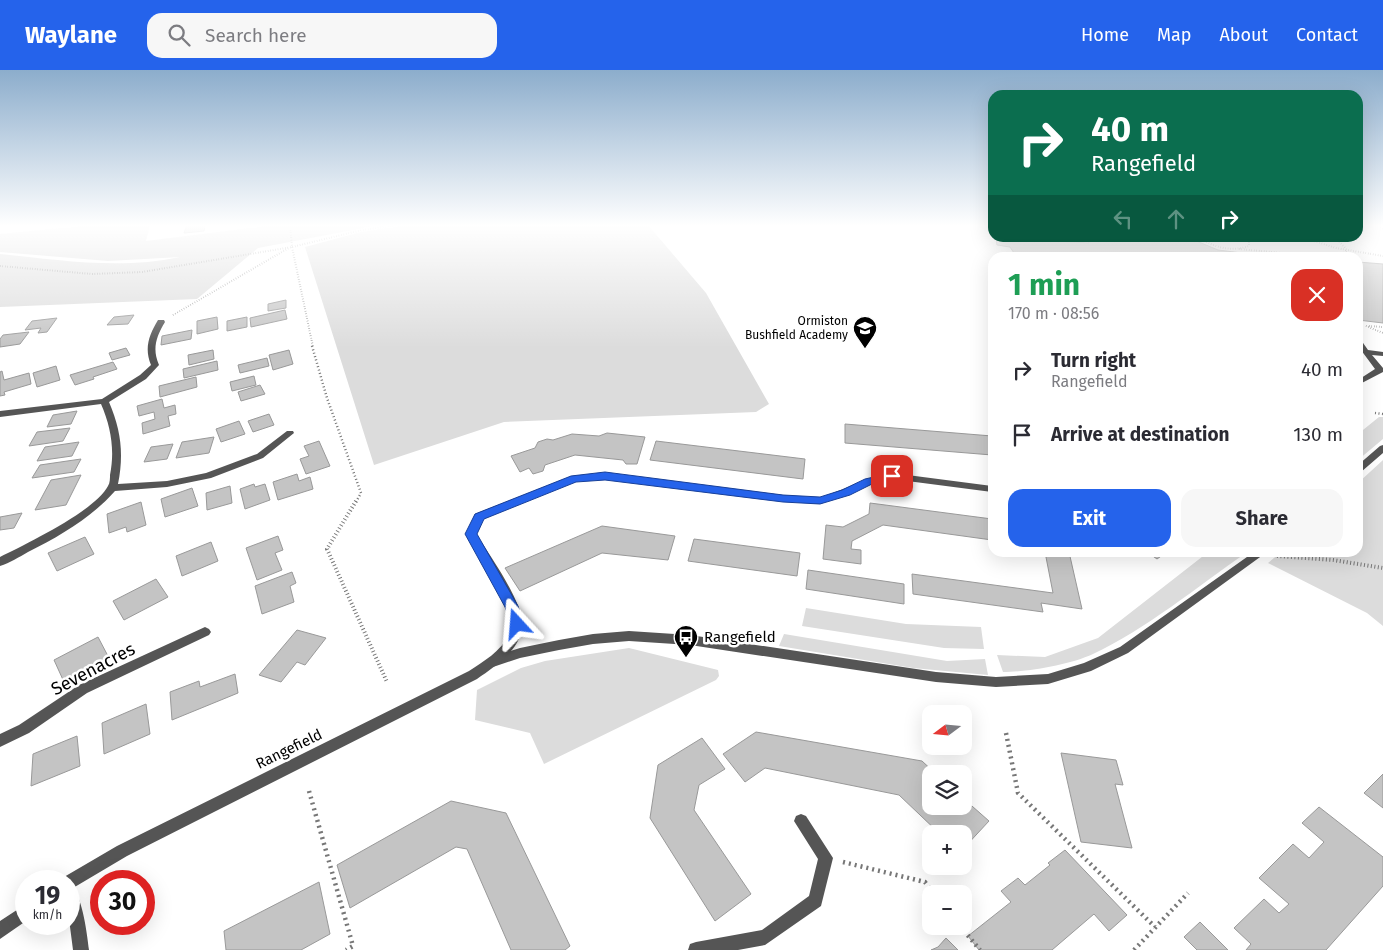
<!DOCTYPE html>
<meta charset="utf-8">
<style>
:root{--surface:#fff;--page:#f7f7f7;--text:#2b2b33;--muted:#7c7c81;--accent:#2563eb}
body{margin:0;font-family:"Fira Sans",sans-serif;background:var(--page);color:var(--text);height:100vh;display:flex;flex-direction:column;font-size:19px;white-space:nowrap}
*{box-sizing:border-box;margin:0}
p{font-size:16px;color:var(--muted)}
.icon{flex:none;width:28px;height:28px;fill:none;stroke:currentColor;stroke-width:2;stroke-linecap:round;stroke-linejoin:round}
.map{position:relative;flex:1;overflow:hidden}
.drawer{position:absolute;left:988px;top:182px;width:375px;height:305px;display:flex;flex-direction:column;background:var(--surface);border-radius:15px;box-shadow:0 5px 20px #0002}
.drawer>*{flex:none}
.hud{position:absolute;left:988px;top:20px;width:375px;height:152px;border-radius:15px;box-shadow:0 5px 20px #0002;background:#0b6e4f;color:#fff;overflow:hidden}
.needle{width:32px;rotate:254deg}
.tools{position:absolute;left:922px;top:635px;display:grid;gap:10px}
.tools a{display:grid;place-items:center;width:50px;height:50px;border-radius:10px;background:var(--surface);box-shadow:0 5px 20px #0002;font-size:25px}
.speed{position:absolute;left:15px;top:800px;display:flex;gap:10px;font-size:25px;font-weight:700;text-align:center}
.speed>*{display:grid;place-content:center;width:65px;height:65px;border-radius:50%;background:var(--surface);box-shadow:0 5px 20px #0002;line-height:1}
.speed small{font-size:12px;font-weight:400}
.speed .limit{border:8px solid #d22;background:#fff;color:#111}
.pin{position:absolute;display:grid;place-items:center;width:42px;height:42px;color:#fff;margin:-21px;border-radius:10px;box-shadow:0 2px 8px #0006}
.me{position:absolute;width:55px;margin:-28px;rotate:341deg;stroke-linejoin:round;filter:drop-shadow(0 0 4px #0008)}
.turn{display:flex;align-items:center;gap:18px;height:105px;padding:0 20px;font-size:22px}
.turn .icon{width:65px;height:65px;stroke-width:2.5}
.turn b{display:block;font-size:35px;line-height:42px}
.lanes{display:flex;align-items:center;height:48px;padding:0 20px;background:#0003;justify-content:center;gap:25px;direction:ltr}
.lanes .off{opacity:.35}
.round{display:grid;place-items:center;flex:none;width:52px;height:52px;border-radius:15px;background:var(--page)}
.overview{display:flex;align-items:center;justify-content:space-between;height:85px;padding:0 20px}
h1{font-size:30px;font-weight:700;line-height:38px;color:#1e9e55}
.primary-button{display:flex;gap:10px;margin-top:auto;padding:10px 20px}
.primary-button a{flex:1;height:58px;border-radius:15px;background:var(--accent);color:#fff;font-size:20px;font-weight:700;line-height:58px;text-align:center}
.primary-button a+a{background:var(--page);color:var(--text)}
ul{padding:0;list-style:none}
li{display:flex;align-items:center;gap:15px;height:65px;padding:0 20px}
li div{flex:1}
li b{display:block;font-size:19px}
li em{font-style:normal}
header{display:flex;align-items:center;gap:30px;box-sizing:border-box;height:70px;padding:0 25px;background:var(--accent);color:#fff}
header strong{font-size:24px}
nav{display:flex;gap:28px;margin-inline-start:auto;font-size:18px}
.search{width:350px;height:45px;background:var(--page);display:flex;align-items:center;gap:12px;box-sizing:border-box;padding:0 18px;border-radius:15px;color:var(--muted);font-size:19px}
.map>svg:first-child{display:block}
</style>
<header>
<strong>Waylane</strong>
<div class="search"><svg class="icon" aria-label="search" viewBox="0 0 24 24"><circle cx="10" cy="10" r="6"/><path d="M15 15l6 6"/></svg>Search here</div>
<nav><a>Home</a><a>Map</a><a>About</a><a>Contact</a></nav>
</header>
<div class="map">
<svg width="1383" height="880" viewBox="0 0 1383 880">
<rect width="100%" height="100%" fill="#fff"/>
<!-- green -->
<path fill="#dcdcdc" d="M93,155H150L146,171L274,155H379L258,178L197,229L0,237V184C60,190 120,200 180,187L108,191L0,182V164Z
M408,155H648L706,223L769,334L756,342L504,352L374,395L305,177L361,162Z
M1379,347H1383V369L1358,390V364Z
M1383,390V556L1367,543L1268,493L1280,483L1358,482V413Z
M1207,483H1246C1198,516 1145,560 1093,584C1069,595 1028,602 1003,602L997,585L1045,587L1098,568Z
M806,538L906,554L981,557L984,579L944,578L802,556Z
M784,564L947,591L985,589L988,605L913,598L779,576Z
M629,578L718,600L719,606L716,610L544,694L530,663L475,650L477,620L521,598L545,591Z"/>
<!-- building -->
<path fill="#c4c4c4" stroke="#999" d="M187,155H205L204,161L184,163Z
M1013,168L1089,173L1087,168H1189L1218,180L1250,184L1253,188H1009L1016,186L1010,177L997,175L996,169L1014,171Z
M1358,192L1383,194V253L1358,250Z
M286,230V238L268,241V234Z
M285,240L287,249L251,257L250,248Z
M134,245L128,254L107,255L114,247Z
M217,247L218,259L197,264V251Z
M247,247V257L227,261V251Z
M57,248L47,262L38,263L41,258L25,260L32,251Z
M192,260L191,269L161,275L162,266Z
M29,262L20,274L0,277V269L3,265Z
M126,278L130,285L112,290L109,283Z
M213,280L214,289L189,295L188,285Z
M289,280L293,294L273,300L269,285Z
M267,288L269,296L240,303L238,295Z
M217,291L218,300L184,308L183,299Z
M113,292L117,299L93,307L94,309L75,315L70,305Z
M56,296L60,310L37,317L33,303Z
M2,301L4,310L29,303L31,314L4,322L5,325L0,326V302Z
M254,306L256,315L232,321L230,312Z
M196,307L197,317L160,327L159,316Z
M260,315L265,324L241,331L238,322Z
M162,329L164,338L175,335L176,344L168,346L170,356L143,364L142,353L155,349L154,342L139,346L137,336Z
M77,341L71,354L47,357L53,345Z
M269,344L274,355L253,362L248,351Z
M239,351L245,364L221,372L216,359Z
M845,354L992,366V385L845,373Z
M70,358L63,371L29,376L37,362Z
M607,363L645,367L637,394H626L623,390L575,385L545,395L543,401L533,404L529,398L520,402L511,386L535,378L538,372L547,369L553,370L572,364L599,366Z
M214,367L209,383L176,388L182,372Z
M319,371L330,396L306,404L300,389L309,386L304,376Z
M656,371L805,389L803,409L650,390Z
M79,372L72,386L37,391L45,377Z
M173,374L167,389L144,392L151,377Z
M81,389L74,402L32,408L40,395Z
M297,404L299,411L310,407L313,419L278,430L273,412Z
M81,405L66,435L35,440L51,410Z
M254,414L255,417L265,414L270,430L245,439L240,419Z
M230,416L232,433L207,440L206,423Z
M192,418L198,436L165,447L161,429Z
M141,432L146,455L127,462L126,457L109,463L107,444Z
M870,433L992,449V470L883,455L852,471L851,479L861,480V494L823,489L826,455L843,457L869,444Z
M22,443L14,458L0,460V447Z
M602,456L675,466L668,490L602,483L520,521L505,498Z
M278,466L283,480L275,483L282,500L257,510L246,478Z
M85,467L94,484L57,501L48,483Z
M694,469L800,483L797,506L688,491Z
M211,472L218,491L182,506L176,486Z
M1045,482H1069L1082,539L1041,533L1043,542L913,524L912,504L1053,523Z
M1147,482H1167L1157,489Z
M808,500L904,514V534L806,519Z
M292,502L296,513L290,516L294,532L262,544L255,516Z
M156,509L168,527L124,550L113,531Z
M297,560L326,568L305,595L297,592L281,612L259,605Z
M98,567L109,588L64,612L54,590Z
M235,604L238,623L172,650L170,622L199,611L200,617Z
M146,634L150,664L104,684L102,653Z
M756,662L922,691L936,704H931V736H964V729L989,751L964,778V764H940L899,725L765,698L745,712L723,684Z
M77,666L80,696L31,716L33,684Z
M702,668L725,699L699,715L694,740L751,824L715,851L650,748L658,695Z
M1061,683L1116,690L1123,715L1115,714L1132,778L1081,772Z
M1383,704V738L1364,723Z
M451,731L506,743L570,876L565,880H511L467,779L456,777L350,838L337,795Z
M1319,737L1383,787V816L1326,880H1246L1251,874L1234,858L1264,829L1279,843L1289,834L1259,808L1293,774L1309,788L1324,772L1302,753Z
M1065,780L1127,845L1109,861L1094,844L1052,880H979L968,866L1011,832L1001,821L1018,808L1025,815L1050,795L1048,793Z
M319,812L330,864L301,880H226L224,861Z
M1200,852L1228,880H1197L1184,867Z
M946,868L958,880H931L938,877Z"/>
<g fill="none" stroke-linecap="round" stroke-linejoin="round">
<!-- path-far3 -->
<path stroke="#777" stroke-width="2" stroke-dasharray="0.5 2" stroke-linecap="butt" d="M290,155L292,177L313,277
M1379,155L1383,159
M1200,168C1215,178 1232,182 1249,176V171L1245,168
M1305,168L1336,178L1383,186
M1336,168L1347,180L1338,188
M1239,179L1336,188
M0,196L92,204L142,202L292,177L362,160L396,155
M173,245L289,178
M1366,256L1383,263
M1369,256L1383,257"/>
<!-- path-far2 -->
<path stroke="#777" stroke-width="2.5" stroke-dasharray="1 2.5" stroke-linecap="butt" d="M312,276L327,328L361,423L356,432
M1375,343L1383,344"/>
<!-- path-far1 -->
<path stroke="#777" stroke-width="4" stroke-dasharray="1 2.5" stroke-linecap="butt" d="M356,431L327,479L387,612
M1277,486L1333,490L1383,498"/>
<!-- path -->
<path stroke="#777" stroke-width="4.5" stroke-dasharray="2 4" stroke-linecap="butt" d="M1006,663L1018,723L1155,857
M309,721L353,876L346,880
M843,792L925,812L934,824
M960,856L980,880
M1134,880L1188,823"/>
<!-- service -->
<path fill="#555" fill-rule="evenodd" d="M1358,270H1361L1368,280L1383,282V286L1372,285L1383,298V302L1358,315V310L1375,299L1358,276Z
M1383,375V383L1361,402L1358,403V395L1380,376Z
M1254,482H1267L1128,583L1091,601L1048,614L996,617L936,612L690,575L629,571L593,574L559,580L520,588L493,597L489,596L487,592L489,588L520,578L559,570L593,564L629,561L690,565L936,602L996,607L1048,604L1084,593L1120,577Z"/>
<!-- minor -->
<path fill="#555" fill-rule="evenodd" d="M158,250H164L165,252C156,267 152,279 159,295L146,309L109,332C121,360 124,384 118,414L167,411L206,403L257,384L287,361H293L294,363L263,388L211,408L167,417L115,421C91,448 60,466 28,482C19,487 10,493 0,496V487C26,474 95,441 108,416C110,413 110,408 110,405C115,380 111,357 101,334L0,347V341L102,329L140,305L151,295C144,278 149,265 158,250Z
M605,403L783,425L820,428L866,410L892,403L992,416V422L892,409L872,414L820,434L783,431L605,409L576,411L483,449L476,464C489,484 528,538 522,561C516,583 494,597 477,609L127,786L73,818C83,830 87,864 89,880H73L69,849V811H62L64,807L117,776L469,601C483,592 501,581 509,565C520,541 478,485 466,464L475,444L572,406Z
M205,557L209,559L211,562L209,565L87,623L29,663L0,677V664L19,655L79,615Z
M801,744L806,746L833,788L821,836L765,875L738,880H688L690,874L696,872L762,860L809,826L818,789L794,751L796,746Z
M26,834V851L0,869V851Z"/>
</g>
<!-- sky -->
<linearGradient id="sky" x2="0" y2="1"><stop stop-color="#8cadcc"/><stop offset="0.56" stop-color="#fff"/><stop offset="1" stop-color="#fff" stop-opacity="0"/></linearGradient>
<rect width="1383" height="278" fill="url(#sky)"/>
<!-- route -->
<path fill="#2563eb" stroke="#184099" d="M605,402L783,425L820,427L842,420L865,409L892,403L897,406L896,409L872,414L850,425L820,434L783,432L605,410L576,412L484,449L477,464L518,536L524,554L522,558L517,560L512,558L505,537L465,464L475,444L571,406Z"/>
<!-- icons -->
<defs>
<g id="school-pin" transform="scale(1.25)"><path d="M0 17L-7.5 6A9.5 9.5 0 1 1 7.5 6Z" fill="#000" stroke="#fff"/><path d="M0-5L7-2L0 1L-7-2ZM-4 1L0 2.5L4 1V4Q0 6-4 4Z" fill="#fff"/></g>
<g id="bus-pin" transform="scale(1.25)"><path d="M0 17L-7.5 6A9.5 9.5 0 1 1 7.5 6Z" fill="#000" stroke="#fff"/><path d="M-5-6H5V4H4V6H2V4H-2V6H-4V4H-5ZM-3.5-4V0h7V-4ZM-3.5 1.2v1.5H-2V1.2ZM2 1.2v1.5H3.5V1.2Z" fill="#fff"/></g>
</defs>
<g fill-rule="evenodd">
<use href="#school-pin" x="865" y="258"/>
<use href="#bus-pin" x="686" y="567"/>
</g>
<g text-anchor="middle" stroke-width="5" stroke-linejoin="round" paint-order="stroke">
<!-- far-poi labels -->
<g font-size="12" fill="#000" stroke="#fff" text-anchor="end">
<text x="848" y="255">Ormiston<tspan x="848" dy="14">Bushfield Academy</tspan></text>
</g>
<!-- poi labels -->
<g font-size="15" fill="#000" stroke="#fff" text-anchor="start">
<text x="704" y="572">Rangefield</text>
</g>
<!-- street labels -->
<g font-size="15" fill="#000" stroke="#fff">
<text transform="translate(289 679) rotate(-26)" y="5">Rangefield</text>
</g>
<!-- near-street labels -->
<g font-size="18" fill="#000" stroke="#fff">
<text transform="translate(93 599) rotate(-28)" y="6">Sevenacres</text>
</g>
</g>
</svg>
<div class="tools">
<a><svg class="needle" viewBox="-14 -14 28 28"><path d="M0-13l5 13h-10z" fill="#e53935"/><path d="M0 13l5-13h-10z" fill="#7c7c81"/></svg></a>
<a><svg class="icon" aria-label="layers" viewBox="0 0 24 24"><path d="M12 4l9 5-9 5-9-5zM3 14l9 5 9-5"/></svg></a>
<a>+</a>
<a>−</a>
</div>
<div class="speed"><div>19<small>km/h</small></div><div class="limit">30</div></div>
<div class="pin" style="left:892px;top:406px;background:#d93025"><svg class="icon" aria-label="arrive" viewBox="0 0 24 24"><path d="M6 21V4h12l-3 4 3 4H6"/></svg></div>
<svg class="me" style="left:517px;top:554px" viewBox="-20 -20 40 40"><path d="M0-17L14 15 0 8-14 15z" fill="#2563eb" stroke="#fff" stroke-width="4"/></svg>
<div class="hud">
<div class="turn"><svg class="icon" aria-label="right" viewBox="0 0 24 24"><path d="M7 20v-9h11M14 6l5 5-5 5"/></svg><div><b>40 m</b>Rangefield</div></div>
<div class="lanes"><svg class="icon off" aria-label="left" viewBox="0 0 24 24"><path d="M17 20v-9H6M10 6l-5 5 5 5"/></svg><svg class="icon off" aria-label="ahead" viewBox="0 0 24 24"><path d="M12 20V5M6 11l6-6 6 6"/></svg><svg class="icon" aria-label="right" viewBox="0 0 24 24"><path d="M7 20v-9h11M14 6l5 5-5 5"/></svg></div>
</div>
<section class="drawer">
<div class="overview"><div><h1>1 min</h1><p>170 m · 08:56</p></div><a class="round" style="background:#d93025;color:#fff"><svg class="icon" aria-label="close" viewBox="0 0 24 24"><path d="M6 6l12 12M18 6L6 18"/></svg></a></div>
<ul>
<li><svg class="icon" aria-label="right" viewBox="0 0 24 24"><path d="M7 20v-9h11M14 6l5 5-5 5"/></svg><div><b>Turn right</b><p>Rangefield</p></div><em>40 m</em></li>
<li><svg class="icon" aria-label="arrive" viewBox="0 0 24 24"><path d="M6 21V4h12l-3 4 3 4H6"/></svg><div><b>Arrive at destination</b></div><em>130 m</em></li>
</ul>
<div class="primary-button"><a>Exit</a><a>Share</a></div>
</section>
</div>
